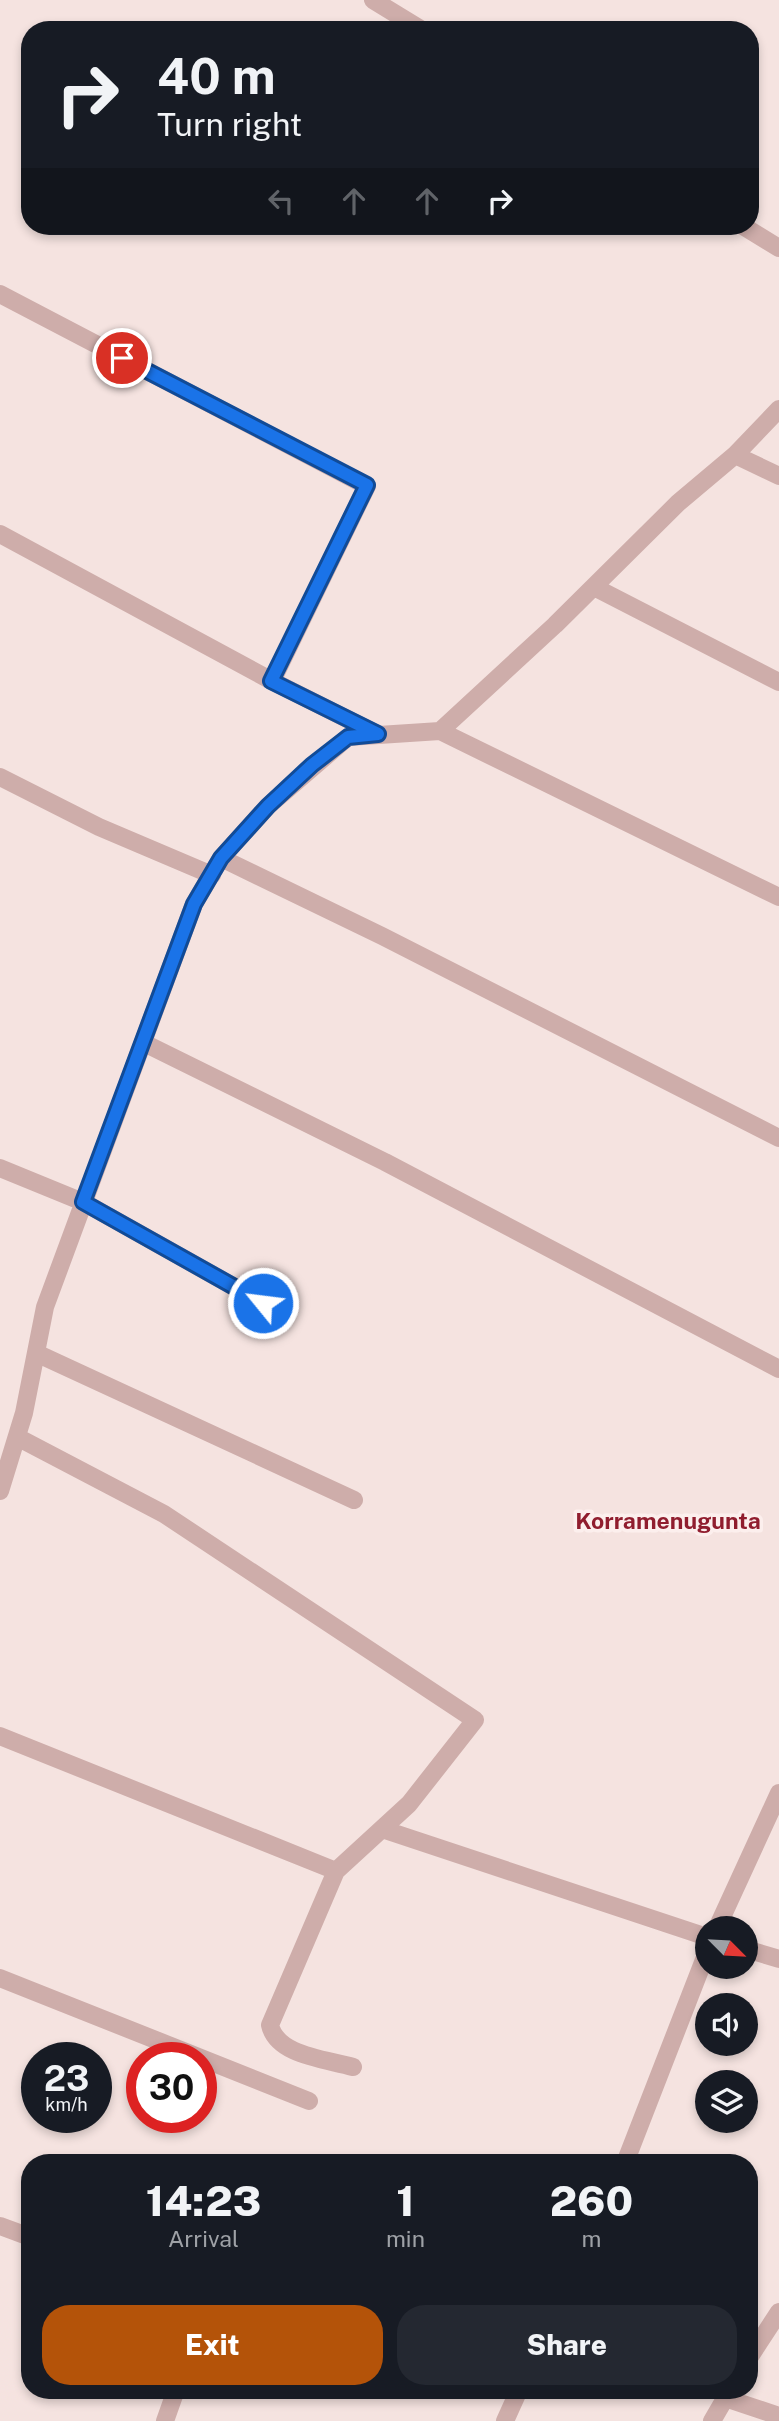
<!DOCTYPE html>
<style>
:root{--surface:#171b24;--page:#242831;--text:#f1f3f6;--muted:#9ea1a6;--accent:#b45309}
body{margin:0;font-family:"Public Sans",sans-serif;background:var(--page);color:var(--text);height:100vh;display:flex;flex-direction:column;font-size:26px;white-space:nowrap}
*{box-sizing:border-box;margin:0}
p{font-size:23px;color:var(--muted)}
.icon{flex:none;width:38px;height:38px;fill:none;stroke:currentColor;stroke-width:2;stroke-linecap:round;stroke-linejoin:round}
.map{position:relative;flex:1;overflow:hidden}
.panel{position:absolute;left:21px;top:2154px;width:737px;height:245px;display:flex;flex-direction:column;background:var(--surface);border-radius:28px;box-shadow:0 4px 10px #0003}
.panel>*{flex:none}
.banner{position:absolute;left:21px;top:21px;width:738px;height:214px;border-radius:28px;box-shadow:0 4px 10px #0003;background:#171b24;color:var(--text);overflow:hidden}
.needle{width:46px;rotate:114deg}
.buttons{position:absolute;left:695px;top:1916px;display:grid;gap:14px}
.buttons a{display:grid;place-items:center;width:63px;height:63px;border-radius:50%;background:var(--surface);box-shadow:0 4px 10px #0003;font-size:35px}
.speed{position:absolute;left:21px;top:2042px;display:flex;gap:14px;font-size:35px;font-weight:700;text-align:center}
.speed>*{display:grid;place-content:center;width:91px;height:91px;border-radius:50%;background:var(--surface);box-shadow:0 4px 10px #0003;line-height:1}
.speed small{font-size:18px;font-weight:400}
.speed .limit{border:10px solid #d22;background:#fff;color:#111}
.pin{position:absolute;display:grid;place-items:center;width:60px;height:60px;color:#fff;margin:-30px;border:4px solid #fff;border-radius:50%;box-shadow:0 2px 7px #0007}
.me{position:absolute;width:77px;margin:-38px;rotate:299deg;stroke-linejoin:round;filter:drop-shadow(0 0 5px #0008)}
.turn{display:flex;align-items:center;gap:24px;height:147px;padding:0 21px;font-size:32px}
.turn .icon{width:91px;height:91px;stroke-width:2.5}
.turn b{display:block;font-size:49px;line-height:60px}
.lanes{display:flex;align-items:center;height:66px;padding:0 21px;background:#0003;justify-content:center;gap:35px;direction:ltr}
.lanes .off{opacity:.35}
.eta{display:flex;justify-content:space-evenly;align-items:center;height:119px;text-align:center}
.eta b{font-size:42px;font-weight:800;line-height:49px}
.primary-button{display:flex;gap:14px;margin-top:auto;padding:14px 21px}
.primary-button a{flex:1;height:80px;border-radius:28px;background:var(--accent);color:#fff;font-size:28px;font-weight:800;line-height:80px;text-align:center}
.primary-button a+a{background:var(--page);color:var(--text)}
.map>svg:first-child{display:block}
</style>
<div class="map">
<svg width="779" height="2421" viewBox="0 0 779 2421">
<rect width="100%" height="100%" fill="#f5e3e0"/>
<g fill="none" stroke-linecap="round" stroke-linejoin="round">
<!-- minor -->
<path stroke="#ceadaa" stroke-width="18" d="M373,0L422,30
M743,226L779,248
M0,294L367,486L272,681L377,734
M735,455L779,476
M0,534L272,681
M594,587L779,682
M440,731L555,625L678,503L735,455L779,409
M0,777L99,827L212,875
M221,858L382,936L779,1138
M144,1043L385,1162L779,1369
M0,1168L83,1202L263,1303
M36,1353L354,1500
M0,1491L24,1413L45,1307L194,904L221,858L268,806L348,737L440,731L779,897
M0,1736L336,1871L409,1804L475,1720L164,1514L17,1437
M382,1829L707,1937
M336,1871L270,2025C277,2056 326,2059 353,2067
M717,1928L779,1793
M746,1949L779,1959
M0,1978L309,2101
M625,2163L707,1952
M0,2226L30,2237
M749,2358L779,2312
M725,2398L779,2416
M165,2421L176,2390
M505,2421L519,2390
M712,2421L730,2390"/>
</g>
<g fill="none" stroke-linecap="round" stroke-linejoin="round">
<!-- route casing -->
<g stroke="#114b97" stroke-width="18">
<path id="route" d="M122,358L367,485L271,681L378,734L348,737L312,765L268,806L221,858L194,904L83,1202L263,1303"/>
</g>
<!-- route -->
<use href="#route" stroke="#1a73e8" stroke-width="12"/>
</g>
<g text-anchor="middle" stroke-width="7" stroke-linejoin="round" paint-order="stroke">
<!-- neighbourhood labels -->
<g font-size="23" font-weight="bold" fill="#901d2e" stroke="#fcefed">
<text x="668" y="1529">Korramenugunta</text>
</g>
</g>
</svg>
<div class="buttons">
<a><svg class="needle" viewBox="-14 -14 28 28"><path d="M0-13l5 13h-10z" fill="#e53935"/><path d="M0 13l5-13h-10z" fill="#9ea1a6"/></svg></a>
<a><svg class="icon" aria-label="sound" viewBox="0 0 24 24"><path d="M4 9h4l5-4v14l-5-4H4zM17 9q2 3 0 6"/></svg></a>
<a><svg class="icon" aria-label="layers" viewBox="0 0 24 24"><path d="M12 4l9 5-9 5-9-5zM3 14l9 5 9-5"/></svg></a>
</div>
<div class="speed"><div>23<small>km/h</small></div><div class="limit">30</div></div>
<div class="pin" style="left:122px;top:358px;background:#d93025"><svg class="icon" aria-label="arrive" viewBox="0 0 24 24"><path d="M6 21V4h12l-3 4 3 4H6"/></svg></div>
<svg class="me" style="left:263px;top:1303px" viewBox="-20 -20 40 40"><circle r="17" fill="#1a73e8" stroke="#fff" stroke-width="3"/><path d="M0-11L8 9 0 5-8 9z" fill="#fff"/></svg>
<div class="banner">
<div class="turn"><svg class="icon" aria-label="right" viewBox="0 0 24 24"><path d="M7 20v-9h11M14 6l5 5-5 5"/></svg><div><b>40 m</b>Turn right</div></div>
<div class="lanes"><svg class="icon off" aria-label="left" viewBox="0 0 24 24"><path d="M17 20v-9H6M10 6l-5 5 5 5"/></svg><svg class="icon off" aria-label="ahead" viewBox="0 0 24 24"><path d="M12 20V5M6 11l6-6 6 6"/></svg><svg class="icon off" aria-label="ahead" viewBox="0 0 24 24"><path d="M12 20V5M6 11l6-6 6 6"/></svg><svg class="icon" aria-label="right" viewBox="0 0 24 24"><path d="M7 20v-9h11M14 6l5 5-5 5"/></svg></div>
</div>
<section class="panel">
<div class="eta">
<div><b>14:23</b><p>Arrival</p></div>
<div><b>1</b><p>min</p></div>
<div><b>260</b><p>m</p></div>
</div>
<div class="primary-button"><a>Exit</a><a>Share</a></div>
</section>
</div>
